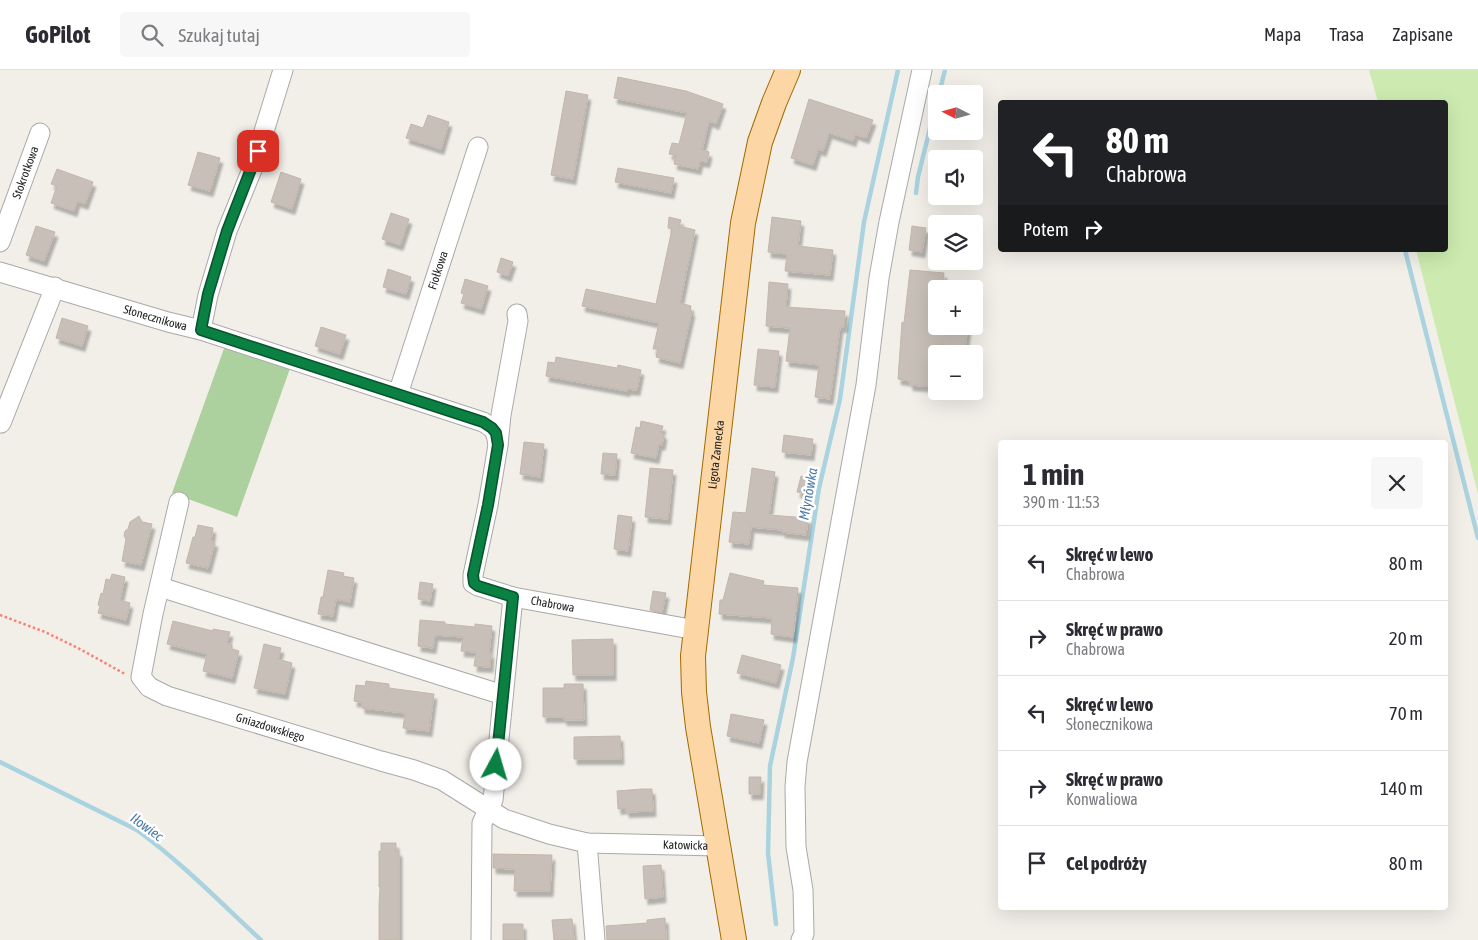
<!DOCTYPE html>
<html lang="pl">
<meta charset="utf-8">
<style>
:root{--surface:#fff;--page:#f7f7f7;--text:#2b2b33;--muted:#7c7c81;--line:#e1e1e2}
body{margin:0;font-family:"Asap Condensed",sans-serif;background:var(--page);color:var(--text);height:100vh;display:flex;flex-direction:column;font-size:19px;white-space:nowrap}
*{box-sizing:border-box;margin:0}
p{font-size:16px;color:var(--muted)}
.icon{flex:none;width:28px;height:28px;fill:none;stroke:currentColor;stroke-width:2;stroke-linecap:round;stroke-linejoin:round}
.map{position:relative;flex:1;overflow:hidden}
.details{position:absolute;left:998px;top:370px;width:450px;height:470px;display:flex;flex-direction:column;background:var(--surface);border-radius:5px;box-shadow:0 5px 20px #0002}
.details>*{flex:none}
.hud{position:absolute;left:998px;top:30px;width:450px;height:152px;border-radius:5px;box-shadow:0 5px 20px #0002;background:#202124;color:#fff;overflow:hidden}
.needle{width:32px;rotate:276deg}
.tools{position:absolute;left:928px;top:15px;display:grid;gap:10px}
.tools a{display:grid;place-items:center;width:55px;height:55px;border-radius:5px;background:var(--surface);box-shadow:0 5px 20px #0002;font-size:25px}
.pin{position:absolute;display:grid;place-items:center;width:42px;height:42px;color:#fff;margin:-21px;border-radius:10px;box-shadow:0 2px 8px #0006}
.me{position:absolute;width:55px;margin:-28px;rotate:6deg;stroke-linejoin:round;filter:drop-shadow(0 0 4px #0008)}
.turn{display:flex;align-items:center;gap:18px;height:105px;padding:0 25px;font-size:22px}
.turn .icon{width:65px;height:65px;stroke-width:2.5}
.turn b{display:block;font-size:35px;line-height:42px}
.then{display:flex;align-items:center;height:48px;padding:0 25px;background:#0003;gap:10px;font-size:19px}
.round{display:grid;place-items:center;flex:none;width:52px;height:52px;border-radius:5px;background:var(--page)}
.headline{display:flex;align-items:center;justify-content:space-between;height:85px;padding:0 25px}
h1{font-size:30px;font-weight:700;line-height:38px}
ul{padding:0;list-style:none}
li{display:flex;align-items:center;gap:15px;height:75px;padding:0 25px;border-top:1px solid var(--line)}
li div{flex:1}
li b{display:block;font-size:19px}
li em{font-style:normal}
header{display:flex;align-items:center;gap:30px;box-sizing:border-box;height:70px;padding:0 25px;background:var(--surface);border-bottom:1px solid var(--line)}
header strong{font-size:24px}
nav{display:flex;gap:28px;margin-inline-start:auto;font-size:18px}
.search{width:350px;height:45px;background:var(--page);display:flex;align-items:center;gap:12px;box-sizing:border-box;padding:0 18px;border-radius:5px;color:var(--muted);font-size:19px}
.map>svg:first-child{display:block}
</style>
<header>
<strong>GoPilot</strong>
<div class="search"><svg class="icon" aria-label="search" viewBox="0 0 24 24"><circle cx="10" cy="10" r="6"/><path d="M15 15l6 6"/></svg>Szukaj tutaj</div>
<nav><a>Mapa</a><a>Trasa</a><a>Zapisane</a></nav>
</header>
<div class="map">
<svg width="1478" height="870" viewBox="0 0 1478 870">
<defs>
<filter id="shadow"><feDropShadow dx="3" dy="5.5" stdDeviation="1" flood-color="#0004"/></filter>
</defs>
<rect width="100%" height="100%" fill="#f2efe9"/>
<!-- grass -->
<path fill="#cdebb0" d="M1369,0H1478V424L1416,180H1445V32H1378Z"/>
<!-- forest -->
<path fill="#add19e" d="M226,273L292,293L237,447L172,423Z"/>
<g fill="none" stroke-linecap="round" stroke-linejoin="round">
<!-- stream -->
<path stroke="#aad3df" stroke-width="4.5" d="M939,24L945,0
M916,123L918,107L936,34
M1405,180L1478,468
M0,692L137,760C181,792 221,833 261,870
M776,854L768,783L770,696L793,588L819,418L840,329L864,152L898,0"/>
</g>
<!-- building -->
<path fill="#c7bfb8" stroke="#c4b6ab" filter="url(#shadow)" d="M618,7L686,21L723,34L716,54L709,51L702,80L709,82L707,92L700,91L698,99L674,94L676,85L669,84L672,73L679,74L687,43L614,28Z
M566,21L588,25L573,109L551,105Z
M809,29L873,50L866,68L855,64L853,71L829,63L823,81L818,79L813,95L791,88Z
M428,45L449,52L441,79L406,68L411,54L423,58Z
M198,82L220,88L210,121L188,115Z
M618,98L674,108L671,123L615,112Z
M57,99L93,112L85,134L77,131L74,141L51,133L57,116L51,114Z
M281,102L301,109L292,139L271,132Z
M391,143L409,149L400,175L382,169Z
M669,147L681,150L679,156L695,160L680,233L691,236L690,241H692L680,293L656,287L658,279H653L659,253L582,236L586,219L656,234L672,159L668,158Z
M772,147L801,151L798,176L833,180L830,205L785,201L787,184L768,182Z
M36,156L55,162L44,191L26,185Z
M912,156L926,158L922,182L909,180Z
M501,188L513,192L508,206L497,202Z
M388,199L411,207L406,224L383,217Z
M910,200L944,203L943,219H936V256H968L965,278L938,274L934,317L910,315V311L898,309L902,252L904,253Z
M465,209L488,216L481,239L461,233L464,224L461,223Z
M769,212L788,214L786,236L787,237L845,241L844,257H840L830,329L815,327L819,295L786,291L790,258L766,256Z
M62,248L88,256L82,276L56,268Z
M321,257L346,265L340,284L315,276Z
M758,279L779,281L775,317L754,315Z
M556,287L617,298L618,295L641,300L637,320L627,319V321L546,306L548,292L555,293Z
M641,351L663,356L661,363L664,364L662,375L659,374L656,388L631,383L636,357L640,358Z
M784,365L813,369L811,385L782,382Z
M524,372L544,374L540,407L520,404Z
M603,383L617,384L615,405L601,404Z
M650,398L673,400L668,449L645,447Z
M752,398L775,402L769,445L808,448L806,465L782,462V460L751,457L749,474L729,472L733,442L746,443Z
M801,406L812,408L808,424L797,422Z
M618,445L632,447L628,481L614,479Z
M139,446L142,452L152,454L141,495L122,491L126,469L124,466L125,461L128,459L130,452Z
M198,455L213,458L211,471L215,472L208,498L186,493L193,467H195Z
M328,500L344,503L343,506L354,508L350,532L336,529L333,546L318,544L321,527H323Z
M730,503L764,511L763,515L798,518L793,567L771,564L772,548L719,544L720,530H723Z
M112,504L125,507L120,530L130,533L126,550L98,543L100,536L98,535L101,523L103,524L106,509L110,510Z
M420,512L433,514L430,531L418,529Z
M653,521L666,523L662,543L650,540Z
M420,550L445,552V554L475,557V554L492,556L489,583H491L490,597L474,596L476,582L461,581L463,567L435,565L433,578L418,576Z
M173,551L213,561V559L230,562L227,573L232,575V579L239,581L232,608L203,601L207,584L167,574Z
M613,569V605H573L572,570Z
M264,574L281,578L278,589L292,593L285,624L254,618Z
M742,585L781,595L776,613L737,603Z
M366,611L389,614V618L434,624L429,661L403,658L405,643L362,638V632L354,631L356,615L365,616Z
M564,614H583L584,650H564V647H543V618H564Z
M731,644L764,650L759,673L727,666Z
M620,666L621,689H574V667Z
M749,707H761L760,724H749Z
M642,719H652L653,741L626,742V738L618,739L617,721Z
M381,773H396V781H399V870H379V835L380,817H379V781H381Z
M493,784L552,785L550,821H514L515,799L493,798Z
M661,795L663,827L645,829L643,796Z
M665,848L666,870H607L606,856L647,853V850Z
M572,849L574,870H554L552,850Z
M503,854H523V870H503Z"/>
<g fill="none" stroke-linecap="round" stroke-linejoin="round">
<!-- minor casing -->
<g stroke="#a9a9a9" stroke-width="21">
<g id="minor">
<path id="s1" d="M0,172L40,63"/>
<path id="s2" d="M0,202L168,252L201,260L483,352C495,359 496,361 498,375"/>
<path id="s3" d="M517,244L518,251L501,345L498,375L488,435L473,505V513L478,516L513,527L696,560"/>
<path d="M201,260L208,225L227,161L253,97L283,0"/>
<path id="s4" d="M398,324L478,77"/>
<path d="M1,353L55,217"/>
<path id="s5" d="M179,432L153,544L141,607L149,617L167,626L381,691L414,700L442,710L504,749L549,764L587,773L717,776"/>
<path d="M160,517L503,625"/>
<path d="M587,773L595,870"/>
<path d="M481,870L482,753L493,730L513,527"/>
<path d="M801,870L804,864L803,820L796,777L795,717L797,692L866,315L879,208L889,152L922,0"/>
</g>
</g>
<!-- major casing -->
<g stroke="#a06b00" stroke-width="26">
<g id="major">
<path id="s6" d="M734,870L698,657L694,622L693,586L743,153L760,72L774,33L788,0"/>
</g>
</g>
<!-- path -->
<path stroke="#fa8072" stroke-width="2.5" stroke-dasharray="2.5 2.5" stroke-linecap="butt" d="M0,545L45,562L78,578L125,604"/>
<!-- minor -->
<use href="#minor" stroke="#fff" stroke-width="19"/>
<!-- major -->
<use href="#major" stroke="#fcd6a4" stroke-width="24"/>
</g>
<g fill="none" stroke-linecap="round" stroke-linejoin="round">
<!-- route casing -->
<g stroke="#07532c" stroke-width="12">
<path id="route" d="M258,81L227,161L208,224L201,260L483,352L492,358L496,363L498,375L488,435L473,505L474,513L478,516L513,527L496,695"/>
</g>
<!-- route -->
<use href="#route" stroke="#0b8043" stroke-width="9"/>
</g>
<g text-anchor="middle" stroke-width="5" stroke-linejoin="round" paint-order="stroke">
<!-- street labels -->
<g font-size="12" fill="#222" stroke="#fff">
<text dy="4" stroke="none"><textPath href="#s1" startOffset="74">Stokrotkowa</textPath></text>
<text dy="4" stroke="none"><textPath href="#s4" startOffset="130">Fiołkowa</textPath></text>
<text dy="4" stroke="none"><textPath href="#s2" startOffset="162">Słonecznikowa</textPath></text>
<text dy="4" stroke="none"><textPath href="#s6" startOffset="490">Ligota Zamecka</textPath></text>
<text dy="4" stroke="none"><textPath href="#s3" startOffset="356">Chabrowa</textPath></text>
<text dy="4" stroke="none"><textPath href="#s5" startOffset="320">Gniazdowskiego</textPath></text>
<text dy="4" stroke="none"><textPath href="#s5" startOffset="758">Katowicka</textPath></text>
</g>
<!-- water labels -->
<g font-size="14" font-style="italic" fill="#4a7aab" stroke="#fff">
<text transform="translate(808 424) rotate(-80)" y="5">Młynówka</text>
<text transform="translate(147 757) rotate(36)" y="5">Iłowiec</text>
</g>
</g>
</svg>
<div class="tools">
<a><svg class="needle" viewBox="-14 -14 28 28"><path d="M0-13l5 13h-10z" fill="#e53935"/><path d="M0 13l5-13h-10z" fill="#7c7c81"/></svg></a>
<a><svg class="icon" aria-label="sound" viewBox="0 0 24 24"><path d="M4 9h4l5-4v14l-5-4H4zM17 9q2 3 0 6"/></svg></a>
<a><svg class="icon" aria-label="layers" viewBox="0 0 24 24"><path d="M12 4l9 5-9 5-9-5zM3 14l9 5 9-5"/></svg></a>
<a>+</a>
<a>−</a>
</div>
<div class="pin" style="left:258px;top:81px;background:#d93025"><svg class="icon" aria-label="arrive" viewBox="0 0 24 24"><path d="M6 21V4h12l-3 4 3 4H6"/></svg></div>
<svg class="me" style="left:496px;top:695px" viewBox="-20 -20 40 40"><circle r="19" fill="#fff"/><path d="M0-13L10 11 0 6-10 11z" fill="#0b8043"/></svg>
<div class="hud">
<div class="turn"><svg class="icon" aria-label="left" viewBox="0 0 24 24"><path d="M17 20v-9H6M10 6l-5 5 5 5"/></svg><div><b>80 m</b>Chabrowa</div></div>
<div class="then">Potem<svg class="icon" aria-label="right" viewBox="0 0 24 24"><path d="M7 20v-9h11M14 6l5 5-5 5"/></svg></div>
</div>
<section class="details">
<div class="headline"><div><h1>1 min</h1><p>390 m · 11:53</p></div><a class="round"><svg class="icon" aria-label="close" viewBox="0 0 24 24"><path d="M6 6l12 12M18 6L6 18"/></svg></a></div>
<ul>
<li><svg class="icon" aria-label="left" viewBox="0 0 24 24"><path d="M17 20v-9H6M10 6l-5 5 5 5"/></svg><div><b>Skręć w lewo</b><p>Chabrowa</p></div><em>80 m</em></li>
<li><svg class="icon" aria-label="right" viewBox="0 0 24 24"><path d="M7 20v-9h11M14 6l5 5-5 5"/></svg><div><b>Skręć w prawo</b><p>Chabrowa</p></div><em>20 m</em></li>
<li><svg class="icon" aria-label="left" viewBox="0 0 24 24"><path d="M17 20v-9H6M10 6l-5 5 5 5"/></svg><div><b>Skręć w lewo</b><p>Słonecznikowa</p></div><em>70 m</em></li>
<li><svg class="icon" aria-label="right" viewBox="0 0 24 24"><path d="M7 20v-9h11M14 6l5 5-5 5"/></svg><div><b>Skręć w prawo</b><p>Konwaliowa</p></div><em>140 m</em></li>
<li><svg class="icon" aria-label="arrive" viewBox="0 0 24 24"><path d="M6 21V4h12l-3 4 3 4H6"/></svg><div><b>Cel podróży</b></div><em>80 m</em></li>
</ul>
</section>
</div>
